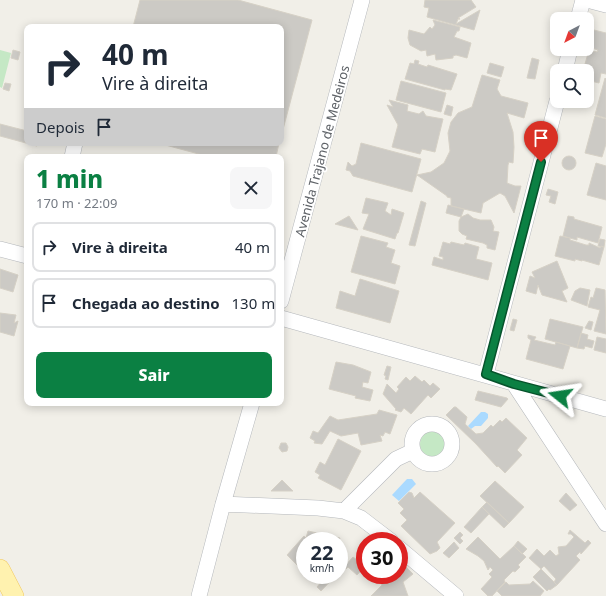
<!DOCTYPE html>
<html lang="pt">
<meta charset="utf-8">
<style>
:root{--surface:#fff;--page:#f6f6f7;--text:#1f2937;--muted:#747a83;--line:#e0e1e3;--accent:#0b8043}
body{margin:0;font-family:"Noto Sans",sans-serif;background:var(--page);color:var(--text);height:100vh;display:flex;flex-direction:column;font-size:15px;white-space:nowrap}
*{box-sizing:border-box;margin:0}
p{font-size:13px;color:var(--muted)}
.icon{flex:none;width:22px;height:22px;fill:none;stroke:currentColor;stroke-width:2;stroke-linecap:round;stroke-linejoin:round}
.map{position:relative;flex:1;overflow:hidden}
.side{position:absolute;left:24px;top:154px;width:260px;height:252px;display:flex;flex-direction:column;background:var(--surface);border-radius:8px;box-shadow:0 2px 10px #0003}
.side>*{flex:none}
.top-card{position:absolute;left:24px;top:24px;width:260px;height:122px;border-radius:8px;box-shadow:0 2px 10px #0003;background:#fff;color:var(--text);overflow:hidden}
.needle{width:26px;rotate:221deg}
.fabs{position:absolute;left:550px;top:12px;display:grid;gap:8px}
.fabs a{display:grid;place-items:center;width:44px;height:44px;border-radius:8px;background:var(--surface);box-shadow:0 2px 10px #0003;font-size:20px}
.speed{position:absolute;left:296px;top:532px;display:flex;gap:8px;font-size:20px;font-weight:700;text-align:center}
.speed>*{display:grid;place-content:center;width:52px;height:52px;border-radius:50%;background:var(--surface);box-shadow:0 2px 10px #0003;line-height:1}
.speed small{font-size:10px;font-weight:400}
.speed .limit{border:6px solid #d22;background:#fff;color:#111}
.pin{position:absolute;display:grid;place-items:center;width:34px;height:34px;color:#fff;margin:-41px -17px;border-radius:50% 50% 50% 0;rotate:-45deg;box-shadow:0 0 4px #0007}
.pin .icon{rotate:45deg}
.me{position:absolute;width:44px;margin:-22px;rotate:285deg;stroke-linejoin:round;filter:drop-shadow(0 0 3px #0008)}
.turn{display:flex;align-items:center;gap:14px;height:84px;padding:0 12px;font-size:18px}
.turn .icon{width:52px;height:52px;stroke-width:2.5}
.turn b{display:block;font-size:28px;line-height:34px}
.then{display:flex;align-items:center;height:38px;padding:0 12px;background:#0003;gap:8px;font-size:15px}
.round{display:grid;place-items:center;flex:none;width:42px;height:42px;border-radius:8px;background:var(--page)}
.overview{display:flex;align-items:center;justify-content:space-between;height:68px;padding:0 12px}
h1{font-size:24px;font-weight:800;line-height:30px;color:var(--accent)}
.primary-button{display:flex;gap:8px;margin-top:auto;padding:8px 12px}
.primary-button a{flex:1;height:46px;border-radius:8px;background:var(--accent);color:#fff;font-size:16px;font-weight:800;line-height:46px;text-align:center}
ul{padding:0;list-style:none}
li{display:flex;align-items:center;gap:12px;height:50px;margin:0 8px 6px;padding:0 4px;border:2px solid var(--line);border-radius:8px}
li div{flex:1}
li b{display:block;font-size:15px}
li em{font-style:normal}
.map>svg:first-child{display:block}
</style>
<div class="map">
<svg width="606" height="596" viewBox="0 0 606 596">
<rect width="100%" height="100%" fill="#f1efe8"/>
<!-- green -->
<path fill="#c5e8c5" d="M0,50L11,53L2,88L0,87Z
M420 444a13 13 0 1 1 26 0a13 13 0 1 1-26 0Z"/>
<!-- water -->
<path fill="#aadaff" d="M481,412H485L488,414V418L481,426H475L471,429L468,426Z
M407,479H412L416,484L399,501L392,495Z"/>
<!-- building -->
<path fill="#cccac5" stroke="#d6d1c6" d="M140,0H238L312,20L281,137V27H133Z
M425,0H471L476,7L458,18L460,19H458L456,24L480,10L474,30L427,17L429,8L424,7Z
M433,20L460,27L459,31H457L454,37L471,43L467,58L456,55L453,56V58L436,60L435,54L427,56L426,50L421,51L410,45L408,38L409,30L424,34L430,27L432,29L435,25Z
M594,30L606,33V74L601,73L599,83L587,80V71H583L589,50L597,52L598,50L589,47Z
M13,50L20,52L18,60L11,58Z
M532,58L539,60L535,79L527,78Z
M415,60L419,61L418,64L427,67L428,65L457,74L451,90L445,89V90L405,79L410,63L414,64Z
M490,63L504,67L501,77L487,73Z
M482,75L500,80L497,89L501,96L528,103L524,118L507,113L513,132L514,147L513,163L509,162L508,165L507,183L515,186H521L514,213L505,196L500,193L483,203L481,213L451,206V198L447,197V196L417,175L431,172L444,163L450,151L448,133L451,122L458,113L472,107Z
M605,78L606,79V118L595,115Z
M401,81L446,93L441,112L396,100Z
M5,83L11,84L9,91L3,89Z
M389,100L408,105L407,111L419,114L423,111L426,116L443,119L435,152L422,149L420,154L392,147L398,125L387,105L393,107Z
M447,105L453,107L451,116L444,114Z
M595,116L606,119V144L602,157L585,153Z
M0,124L27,131V143H38L37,146L0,136Z
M158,143H279L276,157H210Z
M361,143L421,159L412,192L353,176L350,171L346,170L348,162L352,166L356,164Z
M562 163a7 7 0 1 1 14 0a7 7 0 1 1-14 0Z
M596,163L606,166V200L587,195Z
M548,189L558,192L555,204L549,202L551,196L546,195Z
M366,198L388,203L385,211L391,215L392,209L404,213L398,233H397L395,239L363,229L369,214L362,213Z
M421,201L426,203L415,246L409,245Z
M448,205L464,209L461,217L446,213Z
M468,214L473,218L480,220H491L494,227L493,231L499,232L495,250L487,248V245L483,243L466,239L467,236L462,234L459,231V221L461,217Z
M349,216L358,230L335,224Z
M568,216L574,217V219L602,227L598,243L577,237V240L563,236Z
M361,236L388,243L386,247L395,250L391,263L400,266L395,284L351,272Z
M560,236L570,238V240L586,245H589V243L600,248L601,246L604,247L599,265L582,260V261L575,259V261L555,256Z
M600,239L605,240L604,247L598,246Z
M443,242L450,244L451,242L464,245L465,243L479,247L476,259L492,263L488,280L432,265L434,257L443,260V257L439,256Z
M557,261L568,288L562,291L567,302L542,295L538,285L536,294L526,291L530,276L535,278L532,272Z
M0,269L18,275L13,292L0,288Z
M360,279L399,291L390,323L336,308L340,291L355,296Z
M580,288L590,290L587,306L571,300L575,291Z
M596,288L605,290L606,334L594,331L600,310L588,307L591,297L593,298Z
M0,313L16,315L14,323L18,321L14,336L0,332Z
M513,319L517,320L514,331L510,330Z
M550,319L583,327L577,348L545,339Z
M589,321L593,322L591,330L585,328Z
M581,333L588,335L587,339L594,341L592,348L585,346L584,349L577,348Z
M528,335L536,337L534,340L555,345L556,342L570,346L563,369L526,359L531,340L528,338Z
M597,337L606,339V353L594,350Z
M336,362L353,365L371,372L368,383L363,382L362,387L373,390L370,401L355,398L356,396L329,389Z
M387,366L391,367L388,380L385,379L386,376L384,375Z
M415,376L422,382L424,380L430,386L433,383L440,389L431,398L428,395L411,414L404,408L401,412L395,410L396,409L383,394L387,384L396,393L399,389L397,387L406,377L410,381Z
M478,391L507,398L508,399L501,407L475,400Z
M454,407H456L467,417L465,424L476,434L483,433L491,425L493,427L500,420L502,422L506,418L527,438L517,450L522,455L505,473L498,466L497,467L476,444L446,415Z
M379,410L397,415L390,434L385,432L383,436L380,435L382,441L361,445L358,433L341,436L330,431L322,444L314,443L315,441L310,438L313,431L318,433L330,416L338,420L377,414Z
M338,439L361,451L341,490L318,478L320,475L315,472L320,462L325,465Z
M281,443H286L288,447L287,451L282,452L279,448Z
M282,480L293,491H271Z
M495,481L524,507L509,523L480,496Z
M409,492L412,493L414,498L420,492L455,523L437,542L440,548L437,551L430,554L401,526L407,520L400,513L404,509L398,503Z
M566,493L577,505L570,511L559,501Z
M487,502L509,523L504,528L482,507Z
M482,507L489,514L471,533L464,527Z
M570,530L585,543L588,540L591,543L581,554L580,552L576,556L580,560L557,585L554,582L556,579L544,566L541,569L529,558L537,549L544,556L550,550L556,556L559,554L558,547L566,546L574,537L571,534H568Z
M308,531L340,538L339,542L305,541V561L299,567L287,555L304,536L306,538Z
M460,532L463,535L460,538L463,541L460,544L454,538Z
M478,537L500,559L514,546L526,557L518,565L520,567L515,572L513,571L504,580L505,582L492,596H488L481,589L492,577L489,574L493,570L490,567L488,570L484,561L478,556L466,549Z
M518,541L527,549L522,554L514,546Z
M454,542L459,548L449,558L443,553Z
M353,557L365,566L357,575L348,567L346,569L344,567Z
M403,564L413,574L403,582L408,596H371L382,585L379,576L399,575V566Z
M541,569L557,585L550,590L549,589L547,591L533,577Z
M327,575H336L321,591L317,587Z
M533,581L544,591L540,596H502L497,591L506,582L509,585L530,584Z"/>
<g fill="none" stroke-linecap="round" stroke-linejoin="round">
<!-- minor casing -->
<g stroke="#b5b8bc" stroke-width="16">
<path id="minor" d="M587,0L606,5
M578,19L583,0
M565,71L570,49
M72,157L75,143
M0,249L27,256
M281,301L362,0
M281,318L606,409
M486,374L557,101
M514,384L606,524
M412 444a20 20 0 1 1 40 0a20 20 0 1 1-40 0Z
M223,504L318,508L344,511L361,518L391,541
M344,511L396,459L413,451
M399,548L456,596
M199,596L223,504L252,403"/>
</g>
<!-- major casing -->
<g stroke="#f2c960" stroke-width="20">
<path id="major" d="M0,569L14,596"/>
</g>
<!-- minor -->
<use href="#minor" stroke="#fff" stroke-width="15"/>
<!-- major -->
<use href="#major" stroke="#fff2af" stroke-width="19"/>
</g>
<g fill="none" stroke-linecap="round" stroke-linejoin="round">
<!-- route casing -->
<g stroke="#07532c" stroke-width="10">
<path id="route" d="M541,162L486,374L514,384L560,396"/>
</g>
<!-- route -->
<use href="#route" stroke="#0b8043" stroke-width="7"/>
</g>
<g text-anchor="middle" stroke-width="3.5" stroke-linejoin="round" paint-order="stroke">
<!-- street labels -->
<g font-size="13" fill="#5f6368" stroke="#fff">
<text transform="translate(322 151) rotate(-75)" y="5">Avenida Trajano de Medeiros</text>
</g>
</g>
</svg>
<div class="fabs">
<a><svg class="needle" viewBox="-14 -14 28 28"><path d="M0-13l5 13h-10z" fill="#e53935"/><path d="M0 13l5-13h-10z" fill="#747a83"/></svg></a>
<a><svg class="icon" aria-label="search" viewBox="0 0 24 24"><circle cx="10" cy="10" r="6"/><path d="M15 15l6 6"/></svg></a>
</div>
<div class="speed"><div>22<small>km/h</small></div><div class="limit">30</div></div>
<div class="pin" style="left:541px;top:162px;background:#d93025"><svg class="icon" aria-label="arrive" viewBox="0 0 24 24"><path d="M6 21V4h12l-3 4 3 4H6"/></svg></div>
<svg class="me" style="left:560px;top:396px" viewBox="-20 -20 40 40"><path d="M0-17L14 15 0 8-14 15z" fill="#0b8043" stroke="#fff" stroke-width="4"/></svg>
<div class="top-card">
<div class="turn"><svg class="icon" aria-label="right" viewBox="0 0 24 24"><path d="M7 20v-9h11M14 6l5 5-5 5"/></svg><div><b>40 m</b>Vire à direita</div></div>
<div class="then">Depois<svg class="icon" aria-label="arrive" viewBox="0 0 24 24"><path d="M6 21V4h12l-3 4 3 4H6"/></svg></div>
</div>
<section class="side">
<div class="overview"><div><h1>1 min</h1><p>170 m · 22:09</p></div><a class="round"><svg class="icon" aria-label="close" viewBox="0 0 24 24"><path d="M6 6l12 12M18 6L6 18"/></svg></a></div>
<ul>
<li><svg class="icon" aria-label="right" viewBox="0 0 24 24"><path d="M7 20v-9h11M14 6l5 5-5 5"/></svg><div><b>Vire à direita</b></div><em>40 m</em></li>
<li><svg class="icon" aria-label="arrive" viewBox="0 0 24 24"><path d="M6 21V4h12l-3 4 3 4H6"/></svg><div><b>Chegada ao destino</b></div><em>130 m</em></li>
</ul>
<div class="primary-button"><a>Sair</a></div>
</section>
</div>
